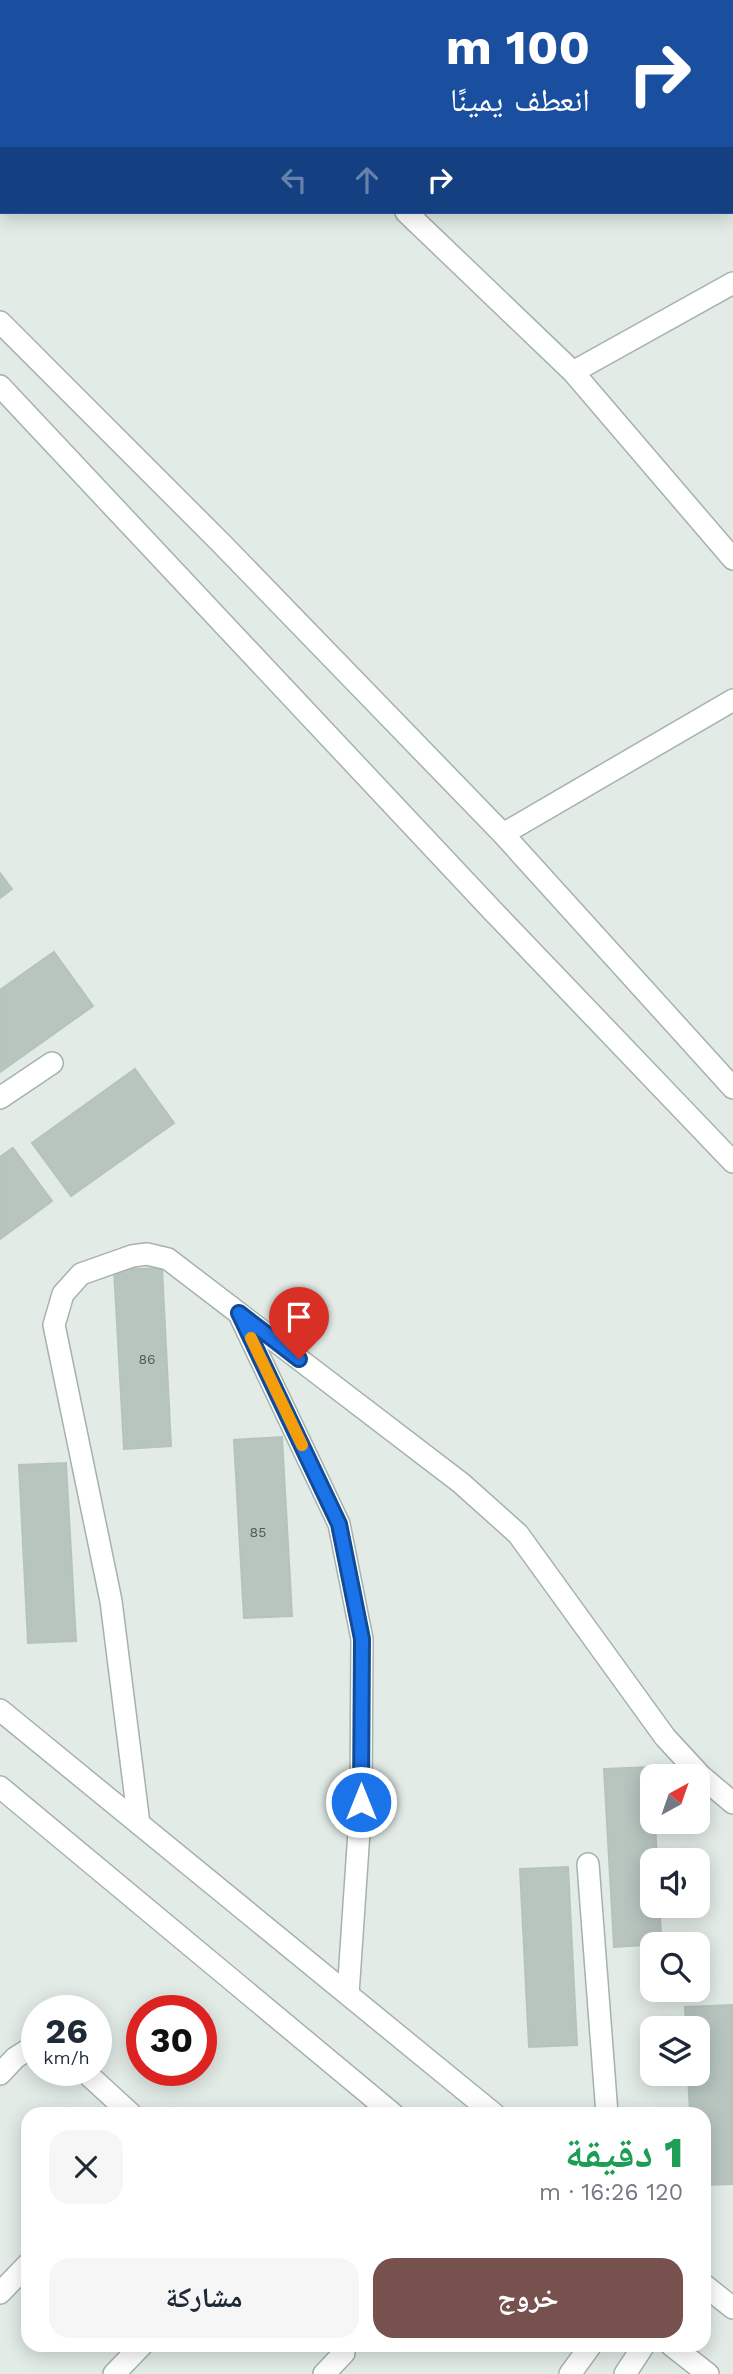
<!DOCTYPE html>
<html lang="ar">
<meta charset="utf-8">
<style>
:root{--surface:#fff;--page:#f6f6f7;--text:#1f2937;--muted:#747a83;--accent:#77514d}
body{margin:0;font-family:"Work Sans","Noto Naskh Arabic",sans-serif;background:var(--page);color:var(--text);direction:rtl;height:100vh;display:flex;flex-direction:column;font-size:26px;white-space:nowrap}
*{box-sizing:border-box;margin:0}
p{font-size:23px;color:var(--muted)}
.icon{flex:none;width:38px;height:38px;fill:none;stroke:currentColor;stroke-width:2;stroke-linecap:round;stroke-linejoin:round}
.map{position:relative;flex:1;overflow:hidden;direction:ltr}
.side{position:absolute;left:21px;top:2107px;width:690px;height:245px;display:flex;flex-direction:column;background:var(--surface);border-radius:21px;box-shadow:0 4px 18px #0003;direction:rtl}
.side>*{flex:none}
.top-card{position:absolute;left:0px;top:0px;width:733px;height:214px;box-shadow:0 4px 18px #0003;direction:rtl;background:#1a4fa0;color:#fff;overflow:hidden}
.needle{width:46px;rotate:40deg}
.fabs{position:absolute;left:640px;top:1764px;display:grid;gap:14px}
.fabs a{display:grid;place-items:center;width:70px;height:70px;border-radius:14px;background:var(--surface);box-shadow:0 4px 18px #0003;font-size:35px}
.speed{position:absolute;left:21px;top:1995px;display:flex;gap:14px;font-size:35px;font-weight:700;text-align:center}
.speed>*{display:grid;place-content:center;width:91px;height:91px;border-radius:50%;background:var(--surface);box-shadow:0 4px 18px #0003;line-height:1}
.speed small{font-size:18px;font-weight:400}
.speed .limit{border:10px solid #d22;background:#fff;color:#111}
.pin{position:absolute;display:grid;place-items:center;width:60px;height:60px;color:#fff;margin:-72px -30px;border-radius:50% 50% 50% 0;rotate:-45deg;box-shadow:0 0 7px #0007}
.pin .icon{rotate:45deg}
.me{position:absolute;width:77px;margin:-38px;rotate:0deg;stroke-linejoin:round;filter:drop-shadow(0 0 5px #0008)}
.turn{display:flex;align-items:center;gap:24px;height:147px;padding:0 28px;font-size:32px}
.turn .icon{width:91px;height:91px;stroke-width:2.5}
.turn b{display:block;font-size:49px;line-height:60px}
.lanes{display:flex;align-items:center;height:66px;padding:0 28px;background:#0003;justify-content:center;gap:35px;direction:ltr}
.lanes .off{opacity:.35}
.round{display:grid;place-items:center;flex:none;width:74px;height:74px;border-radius:21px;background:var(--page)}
.head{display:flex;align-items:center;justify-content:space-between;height:119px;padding:0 28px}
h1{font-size:42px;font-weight:800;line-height:52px;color:#1e9e55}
.button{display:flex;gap:14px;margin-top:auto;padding:14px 28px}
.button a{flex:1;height:80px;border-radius:21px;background:var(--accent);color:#fff;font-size:28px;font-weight:800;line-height:80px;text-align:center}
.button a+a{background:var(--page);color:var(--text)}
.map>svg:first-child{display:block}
</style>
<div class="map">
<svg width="733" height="2374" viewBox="0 0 733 2374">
<rect width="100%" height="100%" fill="#e2ebe6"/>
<!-- building -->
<path fill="#b8c5bf" stroke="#b5c3bd" stroke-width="2" d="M0,873L12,889L0,898Z
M54,952L93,1006L0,1072V990Z
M135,1069L174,1123L71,1196L32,1143Z
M13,1148L52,1201L0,1239V1157Z
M162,1268L171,1446L124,1449L114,1270Z
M282,1437L292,1616L244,1618L234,1440Z
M66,1463L76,1641L28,1643L19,1465Z
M651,1767L653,1822H655L657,1860H653V1906H659L662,1944L614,1947L604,1769Z
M568,1867L577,2045L529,2047L520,1869Z
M732,2005L733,2184L704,2185V2114H690L688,2074H698V2028H686L685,2007Z"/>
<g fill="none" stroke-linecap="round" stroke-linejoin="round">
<!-- minor casing -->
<g stroke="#a5b2ad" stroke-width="24">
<path id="minor" d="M191,0L193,2
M512,2L515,0
M406,212L573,372L733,559
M0,322L221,543L503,834L733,1088
M573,372L733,283
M0,386L490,908L733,1162
M503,834L733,700
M0,1098L52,1063
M241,1318L339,1524L362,1639L361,1802L348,1994
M0,1710L494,2114
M0,1787L393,2114
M139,1824L111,1601L54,1325L63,1294L81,1274L132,1256L147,1254L168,1259L461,1483L518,1534L665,1737L701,1776L733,1803
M588,1864L607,2114
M83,2070L131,2114
M0,2074L15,2058L37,2044
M704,2285L733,2308
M0,2293L28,2264
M671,2345L708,2374
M114,2374L142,2345
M324,2374L344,2353
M570,2374L591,2345
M625,2374L644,2345"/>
</g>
<!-- minor -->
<use href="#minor" stroke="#fff" stroke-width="21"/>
</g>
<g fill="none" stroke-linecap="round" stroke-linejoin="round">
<!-- route casing -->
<g stroke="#114b97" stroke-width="18">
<path id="route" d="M299,1359L239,1313L339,1524L362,1639L361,1802"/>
</g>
<!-- route -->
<use href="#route" stroke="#1a73e8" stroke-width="12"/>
<!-- slow -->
<path stroke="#f59e0b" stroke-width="12" d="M251,1338L302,1445"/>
</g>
<g text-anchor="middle" stroke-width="6" stroke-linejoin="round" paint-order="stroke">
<!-- number labels -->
<g font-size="14" fill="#495d56">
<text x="147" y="1364">86</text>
<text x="258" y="1537">85</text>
</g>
</g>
</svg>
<div class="fabs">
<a><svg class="needle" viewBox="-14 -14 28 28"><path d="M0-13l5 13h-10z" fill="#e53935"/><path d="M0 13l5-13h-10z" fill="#747a83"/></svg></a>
<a><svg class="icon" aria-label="sound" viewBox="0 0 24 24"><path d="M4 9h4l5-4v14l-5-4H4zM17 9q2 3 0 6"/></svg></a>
<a><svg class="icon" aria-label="search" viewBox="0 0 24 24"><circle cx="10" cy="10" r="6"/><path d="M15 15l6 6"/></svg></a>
<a><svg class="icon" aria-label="layers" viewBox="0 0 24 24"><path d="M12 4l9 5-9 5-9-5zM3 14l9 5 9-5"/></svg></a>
</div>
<div class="speed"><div>26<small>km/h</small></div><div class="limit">30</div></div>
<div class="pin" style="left:299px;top:1359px;background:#d93025"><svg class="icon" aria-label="arrive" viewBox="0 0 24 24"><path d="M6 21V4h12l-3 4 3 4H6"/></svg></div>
<svg class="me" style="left:361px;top:1802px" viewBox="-20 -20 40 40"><circle r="17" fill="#1a73e8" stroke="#fff" stroke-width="3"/><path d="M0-11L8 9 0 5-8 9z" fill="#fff"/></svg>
<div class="top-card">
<div class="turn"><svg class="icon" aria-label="right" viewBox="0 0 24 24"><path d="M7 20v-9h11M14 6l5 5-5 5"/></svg><div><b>100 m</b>انعطف يمينًا</div></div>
<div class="lanes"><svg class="icon off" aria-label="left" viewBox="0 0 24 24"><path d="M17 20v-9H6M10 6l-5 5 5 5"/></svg><svg class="icon off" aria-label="ahead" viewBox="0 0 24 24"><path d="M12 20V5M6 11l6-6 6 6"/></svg><svg class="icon" aria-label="right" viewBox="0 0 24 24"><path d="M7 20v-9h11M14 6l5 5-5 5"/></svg></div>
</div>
<section class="side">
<div class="head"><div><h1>1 دقيقة</h1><p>120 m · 16:26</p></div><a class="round"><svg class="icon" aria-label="close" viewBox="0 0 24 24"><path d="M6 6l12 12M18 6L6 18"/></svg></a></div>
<div class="button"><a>خروج</a><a>مشاركة</a></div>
</section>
</div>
